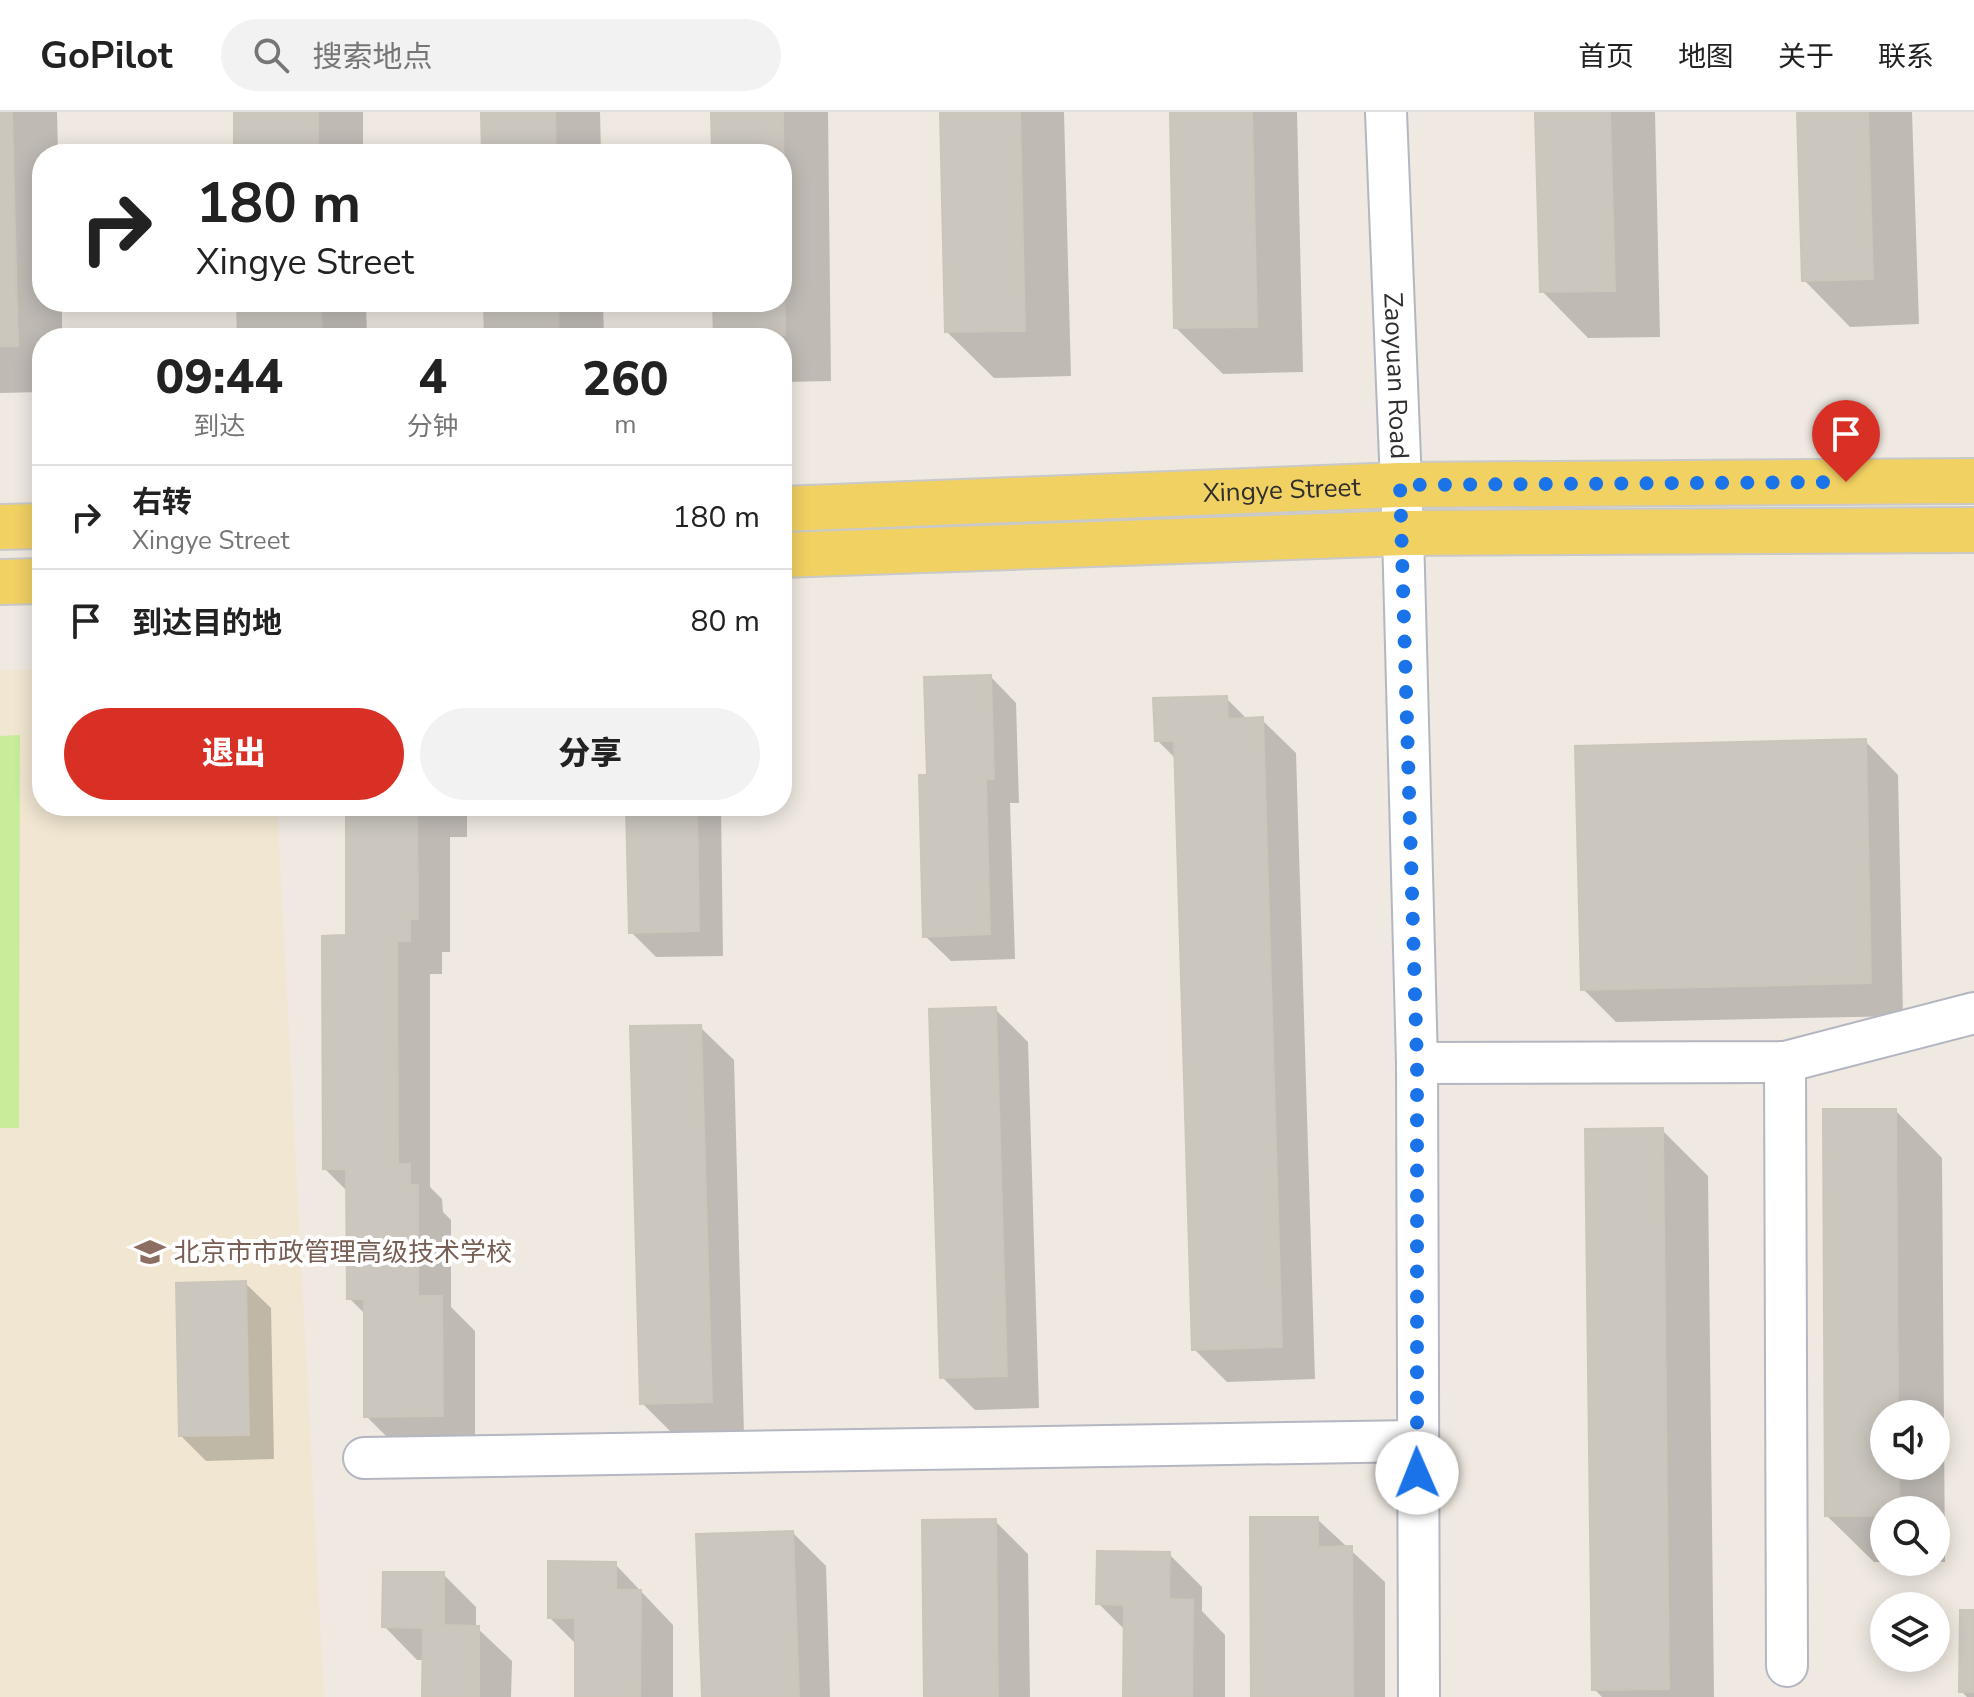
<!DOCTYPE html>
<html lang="zh">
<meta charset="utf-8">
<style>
:root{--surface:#fff;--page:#f2f2f2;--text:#222;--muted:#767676;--line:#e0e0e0;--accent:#d93025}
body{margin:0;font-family:"Nunito Sans","Noto Sans SC",sans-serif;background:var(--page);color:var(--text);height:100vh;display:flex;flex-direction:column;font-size:30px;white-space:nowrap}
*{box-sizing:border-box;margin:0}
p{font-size:26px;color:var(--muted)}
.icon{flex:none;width:44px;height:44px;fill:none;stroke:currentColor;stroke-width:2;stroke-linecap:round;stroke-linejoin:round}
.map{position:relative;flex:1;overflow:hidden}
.details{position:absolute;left:32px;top:216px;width:760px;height:488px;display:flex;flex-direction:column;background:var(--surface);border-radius:32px;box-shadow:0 4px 20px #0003}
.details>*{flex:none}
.guide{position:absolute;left:32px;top:32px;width:760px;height:168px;border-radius:32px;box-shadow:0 4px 20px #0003;background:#fff;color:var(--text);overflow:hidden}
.buttons{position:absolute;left:1870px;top:1288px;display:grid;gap:16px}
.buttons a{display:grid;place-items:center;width:80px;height:80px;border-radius:50%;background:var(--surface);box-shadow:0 4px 20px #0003;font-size:40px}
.pin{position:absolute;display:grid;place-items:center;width:68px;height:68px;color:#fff;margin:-82px -34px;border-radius:50% 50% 50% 0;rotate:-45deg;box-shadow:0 0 8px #0007}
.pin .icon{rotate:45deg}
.me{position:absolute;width:88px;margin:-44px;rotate:359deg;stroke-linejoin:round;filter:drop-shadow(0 0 6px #0008)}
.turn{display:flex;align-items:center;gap:28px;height:168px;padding:0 32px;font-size:36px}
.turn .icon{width:104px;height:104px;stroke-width:2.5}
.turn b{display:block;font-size:56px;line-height:68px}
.eta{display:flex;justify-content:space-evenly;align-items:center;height:136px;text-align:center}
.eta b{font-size:48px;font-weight:800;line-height:56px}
.button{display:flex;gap:16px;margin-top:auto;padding:16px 32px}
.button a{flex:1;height:92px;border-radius:48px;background:var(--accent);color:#fff;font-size:32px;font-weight:800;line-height:92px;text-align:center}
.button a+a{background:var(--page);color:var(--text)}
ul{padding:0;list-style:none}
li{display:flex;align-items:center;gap:24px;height:104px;padding:0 32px;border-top:2px solid var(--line)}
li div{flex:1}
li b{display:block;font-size:30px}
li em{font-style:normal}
header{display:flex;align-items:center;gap:48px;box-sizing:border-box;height:112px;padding:0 40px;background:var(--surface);border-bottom:2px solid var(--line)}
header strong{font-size:38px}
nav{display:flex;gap:44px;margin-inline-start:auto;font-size:28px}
.search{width:560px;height:72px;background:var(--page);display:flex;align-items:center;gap:20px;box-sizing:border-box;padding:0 28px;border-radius:44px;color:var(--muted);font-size:30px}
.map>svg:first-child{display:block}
</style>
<header>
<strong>GoPilot</strong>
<div class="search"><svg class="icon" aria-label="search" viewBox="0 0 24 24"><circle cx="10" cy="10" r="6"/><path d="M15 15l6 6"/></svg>搜索地点</div>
<nav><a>首页</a><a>地图</a><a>关于</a><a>联系</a></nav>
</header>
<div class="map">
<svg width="1974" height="1585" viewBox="0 0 1974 1585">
<rect width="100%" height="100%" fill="#efe9e1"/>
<!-- education -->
<path fill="#f0e6d1" d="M0,558H42V694H277L324,1585H0Z"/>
<!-- pitch -->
<path fill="#c9ec9a" d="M20,623L19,1016H0V624Z"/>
<!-- shadow -->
<path fill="#0003" fill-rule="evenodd" d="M0,0H57L58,42H42V190H62V226H42V280L0,281Z
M236,0H363V42H236Z
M483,0H600L601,42H484Z
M713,0H828L831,269L782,270V226H718L716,223L715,190H782V42H714Z
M942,0H1064L1071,264L994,266L947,220Z
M1172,0H1297L1303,260L1223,262L1176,216Z
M1537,0H1655L1660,225L1588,226L1542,179Z
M1799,0H1912L1919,212L1850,215L1804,168Z
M239,190H366L367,226H240Z
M486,190H603L604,226H487Z
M991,565L1016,591L1019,691H1010L1015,847L951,849L925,824L929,665Z
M1226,586L1248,608H1262L1296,641L1315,1267L1227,1270L1194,1237L1177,648L1157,628Z
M1865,629L1898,663L1903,904L1616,910L1583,877Z
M348,694H467V725H450V840H442V862H430V1075L442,1087L443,1100L451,1108V1195L475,1219V1337H399L366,1304V1203L349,1186L348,1080L325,1057L348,825Z
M628,694H721L723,844L656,845L631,820Z
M995,897L1028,930L1039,1296L975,1298L942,1265Z
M700,915L734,948L744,1322L675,1324L642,1291Z
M1896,999L1942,1046L1945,1450H1936V1398H1884V1450H1924H1874L1827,1404ZM1884,1302H1936V1354H1884Z
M1662,1018L1708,1064L1714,1585H1602L1594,1577Z
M245,1171L271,1196L274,1347L206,1349L181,1324Z
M1317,1407L1385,1470V1585H1253Z
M995,1409L1028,1442L1030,1585H926Z
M793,1421L826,1454L830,1585H704Z
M1169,1442L1202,1475V1499L1225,1523V1585H1125L1126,1519L1098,1491Z
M615,1452L673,1513V1585H577V1533L549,1505Z
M443,1462L476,1495V1515L512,1549L511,1585H424L425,1548H417L384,1514Z
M1974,1500V1585H1967L1961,1579Z"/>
<!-- building -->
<path fill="#cbc7bf" stroke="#cbc5ba" stroke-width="2" d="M0,0H12L18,234H0Z
M234,0H318V42H234Z
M481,0H555L556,42H482Z
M711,0H783L785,223L714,224L713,190H782V42H712Z
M940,0H1020L1025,219L945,220Z
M1170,0H1252L1257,215L1174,216Z
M1535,0H1610L1615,179L1540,180Z
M1797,0H1868L1873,167L1802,169Z
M237,190H321L322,226H238Z
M484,190H558L559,226H485Z
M991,563L994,667H986L990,822L923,825L919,663H927L924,565Z
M1227,584L1228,607L1263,605L1282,1235L1192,1238L1174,629H1155L1153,586Z
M1866,627L1871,871L1581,878L1575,634Z
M346,694H417L418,807H410V829H397L398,1052H410V1073H418V1184H442L443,1304L364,1305V1187H347L346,1057H323L322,824L346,823Z
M626,694H697L699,819L629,821Z
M996,895L1007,1264L940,1266L929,897Z
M701,913L712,1290L640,1292L630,914Z
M1823,997H1896L1898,1302H1884V1354H1899V1398H1884V1404H1825Z
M1663,1016L1669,1577L1592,1578L1585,1017Z
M246,1169L249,1323L179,1324L176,1171Z
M1250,1405H1318V1435L1352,1434L1353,1585H1251Z
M996,1407L998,1585H924L922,1408Z
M793,1419L799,1585H702L696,1422Z
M1097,1439L1170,1440L1169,1487L1193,1488L1192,1585H1123L1124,1493L1096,1492Z
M548,1449L616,1450V1478H641L640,1585H575V1506H548Z
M383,1460H444V1513L479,1514V1585H422L423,1516L382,1515Z
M1960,1498H1974V1580H1959Z"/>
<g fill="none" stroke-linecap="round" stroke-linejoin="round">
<!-- minor casing -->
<g stroke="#b4b7c1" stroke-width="44">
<g id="minor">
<path id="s1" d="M1386,0L1403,421L1417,951L1419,1585"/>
<path d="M1785,950L1787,1554"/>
<path d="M1417,951L1785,950L1974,901"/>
<path d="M364,1346L1417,1329"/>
</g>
</g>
<!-- major casing -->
<g stroke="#c9c9c9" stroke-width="48">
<g id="major">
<path id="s2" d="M782,397L1400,373L1974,369"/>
<path d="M0,415L42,414"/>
<path d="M782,443L1403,421L1974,418"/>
<path d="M0,470L42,469"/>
</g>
</g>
<!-- minor -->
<use href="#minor" stroke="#fff" stroke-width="40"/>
<!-- major -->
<use href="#major" stroke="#f2d163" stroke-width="44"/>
</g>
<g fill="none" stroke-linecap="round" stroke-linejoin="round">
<!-- route -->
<path stroke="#1a73e8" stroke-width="14" stroke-dasharray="0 25.2" d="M1417,1361V951L1400,373L1846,370"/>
</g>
<!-- icons -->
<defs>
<g id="school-bare" transform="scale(2.4)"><path d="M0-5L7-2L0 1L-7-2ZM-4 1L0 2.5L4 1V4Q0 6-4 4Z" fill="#8d6e63" stroke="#fff" stroke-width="2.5" paint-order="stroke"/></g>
</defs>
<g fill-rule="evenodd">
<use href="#school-bare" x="150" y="1140"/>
</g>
<g text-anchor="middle" stroke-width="8" stroke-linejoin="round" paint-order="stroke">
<!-- street labels -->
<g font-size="26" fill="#2e2e2e" stroke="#fff">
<text dy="9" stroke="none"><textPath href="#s1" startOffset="264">Zaoyuan Road</textPath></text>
<text dy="9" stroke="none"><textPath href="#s2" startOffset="500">Xingye Street</textPath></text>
</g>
<!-- education labels -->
<g font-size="26" fill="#785e54" stroke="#fff" text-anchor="start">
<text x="174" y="1149">北京市市政管理高级技术学校</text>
</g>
</g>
</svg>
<div class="buttons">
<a><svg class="icon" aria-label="sound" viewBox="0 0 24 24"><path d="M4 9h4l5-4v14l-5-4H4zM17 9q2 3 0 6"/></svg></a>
<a><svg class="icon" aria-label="search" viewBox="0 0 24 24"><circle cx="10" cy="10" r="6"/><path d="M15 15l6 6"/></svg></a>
<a><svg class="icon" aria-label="layers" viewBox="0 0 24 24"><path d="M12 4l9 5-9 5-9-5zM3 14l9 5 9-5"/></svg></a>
</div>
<div class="pin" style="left:1846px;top:370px;background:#d93025"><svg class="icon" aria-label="arrive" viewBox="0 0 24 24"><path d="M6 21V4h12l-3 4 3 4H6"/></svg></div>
<svg class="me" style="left:1417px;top:1361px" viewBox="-20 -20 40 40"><circle r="19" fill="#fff"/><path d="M0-13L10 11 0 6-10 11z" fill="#1a73e8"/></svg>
<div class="guide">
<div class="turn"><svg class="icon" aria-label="right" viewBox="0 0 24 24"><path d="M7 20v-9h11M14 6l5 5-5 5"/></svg><div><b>180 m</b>Xingye Street</div></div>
</div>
<section class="details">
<div class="eta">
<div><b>09:44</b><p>到达</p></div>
<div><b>4</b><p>分钟</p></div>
<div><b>260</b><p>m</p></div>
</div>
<ul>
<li><svg class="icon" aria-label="right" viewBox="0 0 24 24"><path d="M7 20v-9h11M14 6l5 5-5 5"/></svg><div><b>右转</b><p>Xingye Street</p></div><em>180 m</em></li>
<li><svg class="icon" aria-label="arrive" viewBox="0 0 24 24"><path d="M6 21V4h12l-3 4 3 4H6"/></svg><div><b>到达目的地</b></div><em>80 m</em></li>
</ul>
<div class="button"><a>退出</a><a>分享</a></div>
</section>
</div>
